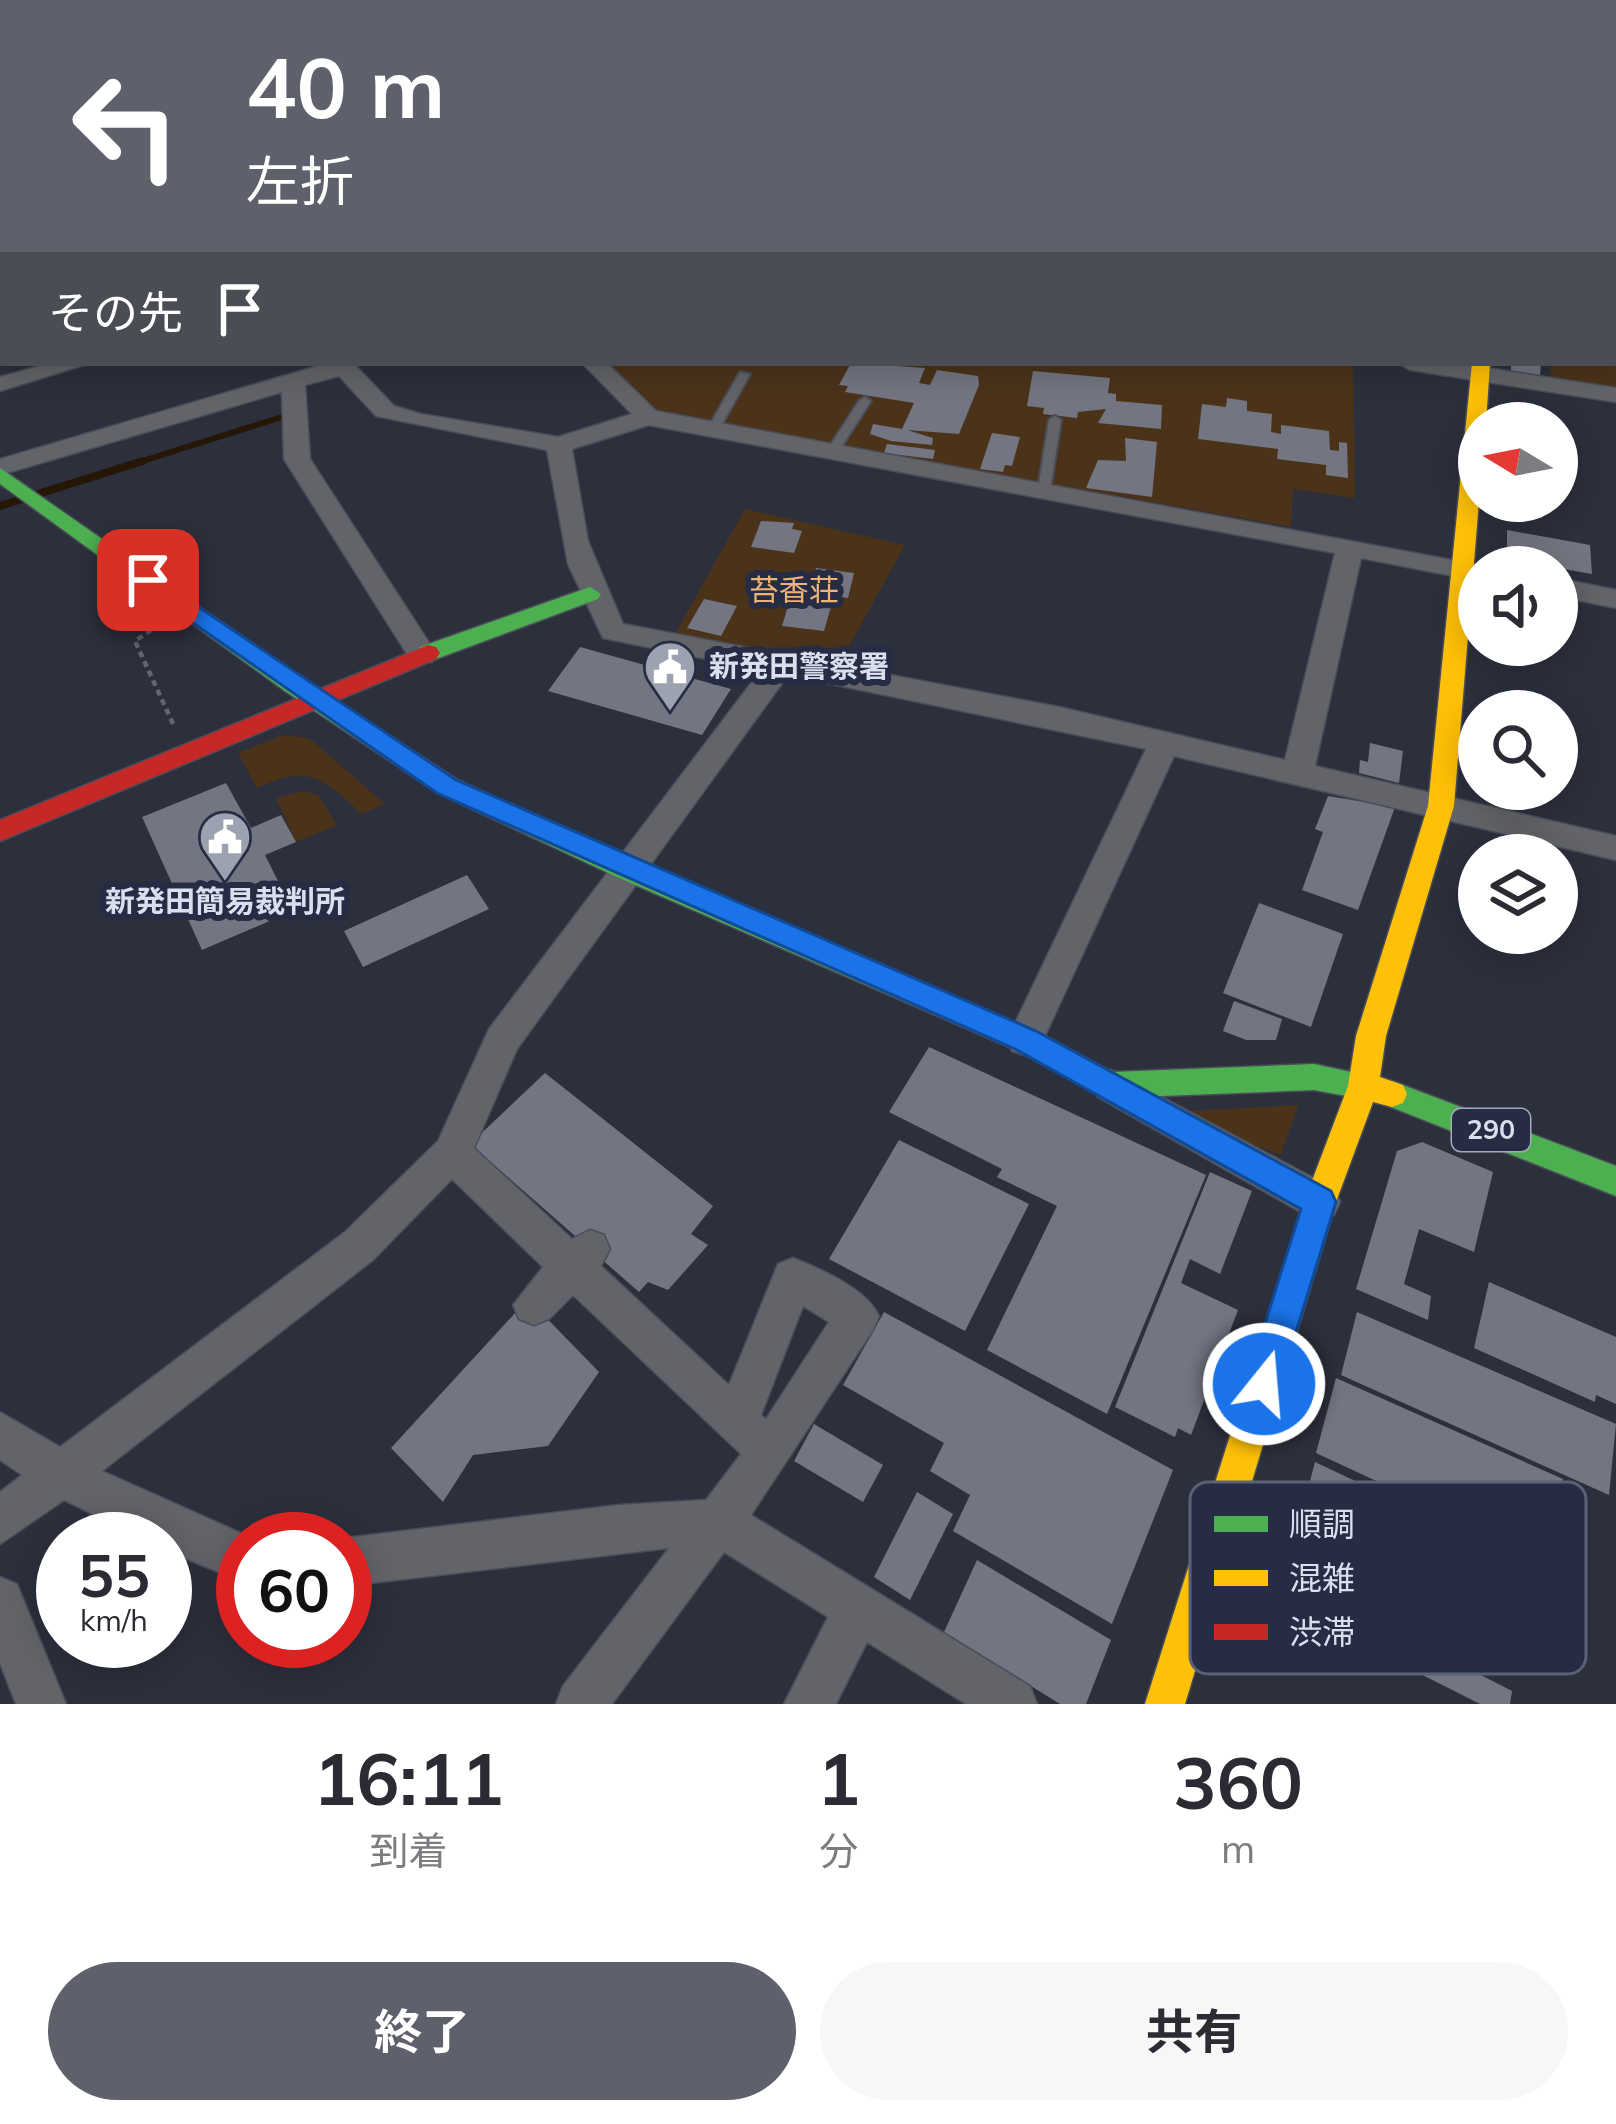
<!DOCTYPE html>
<html lang="ja">
<meta charset="utf-8">
<style>
:root{--surface:#fff;--page:#f7f7f7;--text:#2b2b33;--muted:#7c7c81;--accent:#5e616b}
body{margin:0;font-family:Mulish,"Noto Sans JP",sans-serif;background:var(--page);color:var(--text);height:100vh;display:flex;flex-direction:column;font-size:45px;white-space:nowrap}
*{box-sizing:border-box;margin:0}
p{font-size:39px;color:var(--muted)}
.icon{flex:none;width:66px;height:66px;fill:none;stroke:currentColor;stroke-width:2;stroke-linecap:round;stroke-linejoin:round}
.map{position:relative;height:1704px;overflow:hidden}
.details{display:flex;flex-direction:column;background:var(--surface);flex:1}
.details>*{flex:none}
.guide{position:absolute;left:0px;top:0px;width:1617px;height:366px;box-shadow:0 6px 30px #0003;background:#5e616b;color:#fff;overflow:hidden}
.needle{width:78px;rotate:280deg}
.tools{position:absolute;left:1458px;top:402px;display:grid;gap:24px}
.tools a{display:grid;place-items:center;width:120px;height:120px;border-radius:50%;background:var(--surface);box-shadow:0 6px 30px #0003;font-size:60px}
.speed{position:absolute;left:36px;top:1512px;display:flex;gap:24px;font-size:60px;font-weight:700;text-align:center}
.speed>*{display:grid;place-content:center;width:156px;height:156px;border-radius:50%;background:var(--surface);box-shadow:0 6px 30px #0003;line-height:1}
.speed small{font-size:30px;font-weight:400}
.speed .limit{border:18px solid #d22;background:#fff;color:#111}
.pin{position:absolute;display:grid;place-items:center;width:102px;height:102px;color:#fff;margin:-51px;border-radius:24px;box-shadow:0 6px 18px #0006}
.me{position:absolute;width:132px;margin:-66px;rotate:17deg;stroke-linejoin:round;filter:drop-shadow(0 0 9px #0008)}
.turn{display:flex;align-items:center;gap:42px;height:252px;padding:0 48px;font-size:54px}
.turn .icon{width:156px;height:156px;stroke-width:2.5}
.turn b{display:block;font-size:84px;line-height:102px}
.then{display:flex;align-items:center;height:114px;padding:0 48px;background:#0003;gap:24px;font-size:45px}
.eta{display:flex;justify-content:space-evenly;align-items:center;height:204px;text-align:center}
.eta b{font-size:72px;font-weight:700;line-height:84px}
.primary-button{display:flex;gap:24px;margin-top:auto;padding:24px 48px}
.primary-button a{flex:1;height:138px;border-radius:72px;background:var(--accent);color:#fff;font-size:48px;font-weight:700;line-height:138px;text-align:center}
.primary-button a+a{background:var(--page);color:var(--text)}
.map>svg:first-child{display:block}
</style>
<div class="map">
<svg width="1616" height="1704" viewBox="0 0 1616 1704">
<rect width="100%" height="100%" fill="#2c303d"/>
<!-- green -->
<path fill="#4b331a" d="M1616,339V395L1551,385L1550,363H1614Z
M1353,363L1355,498L1293,489L1291,527L662,414L604,364Z
M745,509L905,545L837,668L673,637Z
M283,735L309,738L385,804L362,814C322,778 310,763 257,788L238,753Z
M304,791L318,795L337,825L296,842L276,798Z
M1298,1105L1281,1155L1236,1138L1190,1111Z"/>
<g fill="none" stroke-linecap="round" stroke-linejoin="round">
<!-- stream-far1 -->
<path stroke="#261606" stroke-width="6" d="M133,464L285,416"/>
<!-- stream -->
<path stroke="#261606" stroke-width="8" d="M38,494L143,461
M0,506L22,499"/>
</g>
<!-- building -->
<path fill="#737682" d="M851,363L925,368L919,383L930,385L937,370L978,376L979,385L959,434L907,430L933,438L932,445L891,441L870,434L873,424L902,429L914,403L845,392L848,386L839,385Z
M1511,363H1541L1540,377L1511,372Z
M1033,371L1110,378L1108,393L1116,394V401L1162,405L1161,429L1098,423L1106,409L1078,412L1077,418L1043,414L1044,408L1027,406Z
M1227,398L1247,401V411L1272,414L1271,432L1281,434V425L1329,431L1330,450L1339,451V442L1347,443L1348,478L1326,475V465L1277,459L1278,449L1198,439L1202,404L1226,407Z
M992,433L1020,437L1012,466L1005,465L1003,472L980,469Z
M1125,438L1157,442L1152,497L1086,488L1098,460L1126,461Z
M887,444L935,450L933,459L884,453Z
M761,521L794,523L792,529L802,531L794,553L751,547Z
M1507,530L1590,545L1592,574L1507,559Z
M816,568L854,573L848,598L834,596L824,631L782,626L793,590L809,592Z
M704,599L737,606L721,636L687,628Z
M580,647L731,689L702,735L548,691Z
M1370,743L1403,751L1399,783L1359,773L1360,760L1368,762Z
M226,783L251,828L281,815L296,842L265,855L293,911L202,950L142,817Z
M1487,789H1517L1515,808L1486,801Z
M1328,796L1395,807L1358,910L1302,890L1323,832L1315,829Z
M467,875L489,909L363,967L344,931Z
M1259,903L1343,934L1311,1027L1223,993Z
M1234,1001L1282,1019L1276,1040H1246L1223,1031Z
M929,1047L1206,1175L1107,1414L987,1350L1057,1206L997,1177L1002,1169L889,1112Z
M545,1073L713,1206L691,1234L708,1245L668,1290L648,1282L639,1292L470,1144Z
M899,1140L1029,1204L965,1331L829,1259Z
M1422,1142L1493,1172L1474,1252L1419,1229L1404,1284L1431,1296L1428,1320L1356,1289L1397,1151Z
M1210,1172L1252,1191L1220,1274L1190,1259L1181,1283L1238,1310L1191,1435L1178,1428L1175,1437L1115,1407Z
M1489,1282L1616,1337V1404L1596,1395L1595,1402L1474,1348Z
M528,1299L599,1372L548,1446L473,1455L443,1502L391,1448Z
M884,1312L1173,1470L1112,1624L953,1531L970,1495L930,1471L944,1443L843,1385Z
M1357,1312L1616,1424L1609,1495L1341,1375Z
M1336,1378L1563,1479L1551,1562L1316,1453Z
M814,1424L883,1465L863,1502L794,1461Z
M1315,1462L1497,1548L1475,1672L1512,1691L1510,1704H1480L1278,1602Z
M917,1492L953,1514L910,1600L874,1577Z
M977,1560L1111,1640L1086,1704H1060L944,1632Z"/>
<g fill="none" stroke-linecap="round" stroke-linejoin="round">
<!-- lane casing -->
<g stroke="#4a4d58" stroke-width="4">
<path id="lane" d="M1337,0H1345L1344,3H1336Z
M1614,124L1616,125V131L1614,130Z
M740,372L750,374L717,433H709L707,430Z
M865,397L871,401L838,452L836,455H828L826,452L859,401Z
M1055,416L1061,420L1050,490L1044,494L1038,490L1049,420Z"/>
</g>
<!-- street casing -->
<g stroke="#4a4d58" stroke-width="3">
<path id="street" d="M44,0H70L42,3Z
M87,0H106L108,3H89Z
M158,0H177L179,3H160Z
M293,0H317L291,3Z
M926,0H943L945,3H928Z
M1059,0H1076L1078,3H1061Z
M1142,0H1158L1140,3Z
M3,10V20L0,21V11Z
M3,47V57L0,58V48Z
M0,81H3L0,92Z
M1614,229H1616V241H1614Z
M3,314V328L0,329V315Z
M1614,332H1616V346H1614Z
M51,363H90L0,391V377Z
M328,363H353L394,406L421,414L558,437L632,414L582,363H607L656,411L1489,567H1479V581L1361,558L1315,766L1616,836V860L1174,756L1038,1051L1025,1055L1012,1051L1007,1040L1146,749L788,675L517,1049L474,1148L572,1239L590,1230L604,1235L610,1249L601,1266L729,1385L778,1264L793,1258C821,1269 867,1289 879,1316L873,1330L751,1515L1030,1686L1037,1704H966L867,1642L836,1704H784L828,1617L724,1552L612,1704H556L563,1686L669,1548L345,1586V1538L619,1505L706,1500L741,1454L573,1295L549,1319L534,1325L519,1319L513,1305L543,1267L452,1179L373,1260L102,1471L254,1539H243V1582L165,1550V1539H143L64,1500L0,1544V1492L22,1475L0,1460V1412L60,1447L345,1232L438,1141L489,1029L761,670L603,638L568,564L547,450L376,416L339,376L305,385L310,459L437,655L432,662H412L284,459L282,392L0,475V459ZM649,425L1335,553L1285,760L1059,707L623,624L588,541L572,449ZM803,1306L829,1322L766,1419L761,1415Z
M1398,363H1455L1616,388V402L1410,370Z
M1557,578L1616,590V608L1557,596Z
M1111,1070L1334,1189L1340,1202L1334,1215L1320,1220L1306,1215L1098,1097L1092,1086L1098,1075Z
M0,1577L17,1584L66,1704H16L0,1663Z"/>
</g>
<!-- fast casing -->
<g stroke="#4a4d58" stroke-width="3">
<path id="fast" d="M654,0H674L651,3Z
M701,0H715L717,3H703Z
M1616,162V172L1614,173V163Z
M3,210V220L0,221V211Z
M1614,288H1616V298H1614Z
M0,468L303,679L456,779L637,863L1036,1031L1112,1072L1314,1064L1374,1077L1378,1086L1374,1095L1363,1099L1314,1090L1109,1098L1098,1094L1014,1049L617,877L438,793L285,691L0,484Z
M590,587L601,594L598,599L436,659L428,661L416,653L420,647Z
M1392,1081L1616,1166V1196L1381,1103L1377,1094L1381,1085Z"/>
</g>
<!-- slow casing -->
<g stroke="#4a4d58" stroke-width="3">
<path id="slow" d="M1472,363H1490L1486,423H1479V501L1454,806L1386,1036L1380,1077L1403,1085L1407,1094L1403,1103L1392,1107L1373,1102L1336,1202L1185,1704H1145L1304,1202L1348,1086L1356,1036L1428,806Z"/>
</g>
<!-- jam casing -->
<g stroke="#4a4d58" stroke-width="3">
<path id="jam" d="M428,645L436,647L440,653L436,659L0,841V820Z"/>
</g>
<!-- path -->
<path stroke="#64666d" stroke-width="4.5" stroke-dasharray="6 4.5" stroke-linecap="butt" d="M160,624L135,641L174,726"/>
<!-- lane -->
<use href="#lane" fill="#626469" fill-rule="evenodd"/>
<!-- street -->
<use href="#street" fill="#626469" fill-rule="evenodd"/>
<!-- fast -->
<use href="#fast" fill="#4caf50" fill-rule="evenodd"/>
<!-- slow -->
<use href="#slow" fill="#ffc107" fill-rule="evenodd"/>
<!-- jam -->
<use href="#jam" fill="#c62828" fill-rule="evenodd"/>
</g>
<!-- route -->
<path fill="#1a73e8" stroke="#114b97" stroke-width="3" d="M148,573L456,780L1036,1031L1331,1191L1336,1202L1276,1397L1264,1403L1251,1397L1246,1384L1301,1209L1015,1049L437,793L140,586V575Z"/>
<!-- icons -->
<defs>
<g id="civic-pin" transform="scale(2.7)"><path d="M0 17L-7.5 6A9.5 9.5 0 1 1 7.5 6Z" fill="#9da2b0" stroke="#262c43"/><path d="M-.6-6.5H3V-4.5H.6V-3L4-1V1h2V6H-6V1h2V-1L-.6-3ZM-1.2 2.5V6h2.4V2.5Z" fill="#fff"/></g>
</defs>
<g fill-rule="evenodd">
<use href="#civic-pin" x="670" y="667"/>
<use href="#civic-pin" x="225" y="837"/>
</g>
<g text-anchor="middle" stroke-width="12" stroke-linejoin="round" paint-order="stroke">
<!-- shield labels -->
<rect fill="#262c43" stroke="#a4a9bb" stroke-width="3" x="1452" y="1109" width="78" height="42" rx="9"/>
<g font-size="27" font-weight="bold" fill="#dadfee">
<text x="1491" y="1139">290</text>
</g>
<!-- park labels -->
<g font-size="30" fill="#edb374" stroke="#262c43">
<text x="794" y="601">苔香荘</text>
</g>
<!-- poi labels -->
<g font-size="30" font-weight="bold" fill="#dadfee" stroke="#262c43" text-anchor="start">
<text x="709" y="677">新発田警察署</text>
<text x="225" y="912" text-anchor="middle">新発田簡易裁判所</text>
</g>
</g>
<!-- legend -->
<rect x="1190" y="1482" width="396" height="192" rx="18" fill="#262c43" stroke="#5c6276" stroke-width="3"/>
<rect x="1214" y="1516" width="54" height="16" fill="#4caf50"/>
<rect x="1214" y="1570" width="54" height="16" fill="#ffc107"/>
<rect x="1214" y="1624" width="54" height="16" fill="#c62828"/>
<g font-size="33" fill="#dadfee">
<text x="1289" y="1536">順調</text>
<text x="1289" y="1590">混雑</text>
<text x="1289" y="1644">渋滞</text>
</g>
</svg>
<div class="tools">
<a><svg class="needle" viewBox="-14 -14 28 28"><path d="M0-13l5 13h-10z" fill="#e53935"/><path d="M0 13l5-13h-10z" fill="#7c7c81"/></svg></a>
<a><svg class="icon" aria-label="sound" viewBox="0 0 24 24"><path d="M4 9h4l5-4v14l-5-4H4zM17 9q2 3 0 6"/></svg></a>
<a><svg class="icon" aria-label="search" viewBox="0 0 24 24"><circle cx="10" cy="10" r="6"/><path d="M15 15l6 6"/></svg></a>
<a><svg class="icon" aria-label="layers" viewBox="0 0 24 24"><path d="M12 4l9 5-9 5-9-5zM3 14l9 5 9-5"/></svg></a>
</div>
<div class="speed"><div>55<small>km/h</small></div><div class="limit">60</div></div>
<div class="pin" style="left:148px;top:580px;background:#d93025"><svg class="icon" aria-label="arrive" viewBox="0 0 24 24"><path d="M6 21V4h12l-3 4 3 4H6"/></svg></div>
<svg class="me" style="left:1264px;top:1384px" viewBox="-20 -20 40 40"><circle r="17" fill="#1a73e8" stroke="#fff" stroke-width="3"/><path d="M0-11L8 9 0 5-8 9z" fill="#fff"/></svg>
<div class="guide">
<div class="turn"><svg class="icon" aria-label="left" viewBox="0 0 24 24"><path d="M17 20v-9H6M10 6l-5 5 5 5"/></svg><div><b>40 m</b>左折</div></div>
<div class="then">その先<svg class="icon" aria-label="arrive" viewBox="0 0 24 24"><path d="M6 21V4h12l-3 4 3 4H6"/></svg></div>
</div>
</div>
<section class="details">
<div class="eta">
<div><b>16:11</b><p>到着</p></div>
<div><b>1</b><p>分</p></div>
<div><b>360</b><p>m</p></div>
</div>
<div class="primary-button"><a>終了</a><a>共有</a></div>
</section>
